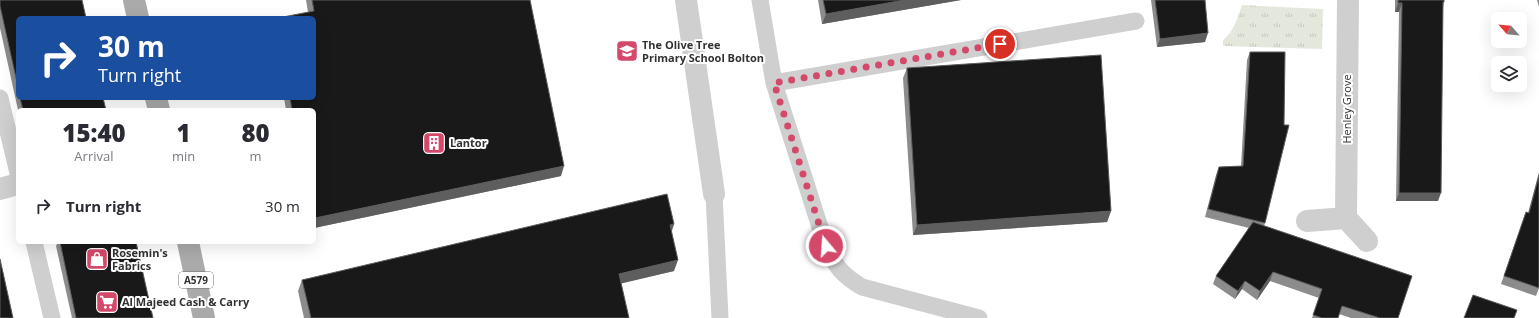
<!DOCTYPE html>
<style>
:root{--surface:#fff;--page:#f7f7f7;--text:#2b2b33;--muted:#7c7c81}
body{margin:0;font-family:"Open Sans",sans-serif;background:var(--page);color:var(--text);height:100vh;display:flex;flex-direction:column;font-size:15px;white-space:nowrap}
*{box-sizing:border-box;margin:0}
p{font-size:13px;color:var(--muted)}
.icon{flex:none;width:22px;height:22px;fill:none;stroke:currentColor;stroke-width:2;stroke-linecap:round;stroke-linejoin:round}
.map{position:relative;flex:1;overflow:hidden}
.sheet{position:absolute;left:16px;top:108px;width:300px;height:136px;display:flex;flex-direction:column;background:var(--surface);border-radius:6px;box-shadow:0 4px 16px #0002}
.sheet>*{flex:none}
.top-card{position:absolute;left:16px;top:16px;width:300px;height:84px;border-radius:6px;box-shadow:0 4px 16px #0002;background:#1a4fa0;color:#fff;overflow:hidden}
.needle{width:26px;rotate:297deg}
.buttons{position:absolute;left:1491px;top:12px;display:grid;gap:8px}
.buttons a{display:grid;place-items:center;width:36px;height:36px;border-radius:6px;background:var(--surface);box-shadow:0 4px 16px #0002;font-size:20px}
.pin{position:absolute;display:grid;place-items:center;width:34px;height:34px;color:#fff;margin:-17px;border:2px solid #fff;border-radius:50%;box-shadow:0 1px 4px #0007}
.me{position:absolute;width:44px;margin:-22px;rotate:342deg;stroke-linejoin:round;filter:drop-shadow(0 0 3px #0008)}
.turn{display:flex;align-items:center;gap:14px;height:84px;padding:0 16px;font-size:18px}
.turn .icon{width:52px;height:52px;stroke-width:2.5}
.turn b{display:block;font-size:28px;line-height:34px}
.eta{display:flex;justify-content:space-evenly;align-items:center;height:68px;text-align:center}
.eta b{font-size:24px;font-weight:800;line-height:28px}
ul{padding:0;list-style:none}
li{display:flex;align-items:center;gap:12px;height:60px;padding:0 16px}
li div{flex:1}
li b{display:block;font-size:15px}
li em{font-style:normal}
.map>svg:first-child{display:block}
</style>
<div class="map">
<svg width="1539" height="318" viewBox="0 0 1539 318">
<defs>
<pattern id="grass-tufts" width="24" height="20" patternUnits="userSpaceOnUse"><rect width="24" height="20" fill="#e4e8dc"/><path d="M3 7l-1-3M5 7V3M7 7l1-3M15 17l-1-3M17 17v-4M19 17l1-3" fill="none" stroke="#c4c7bd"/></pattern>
</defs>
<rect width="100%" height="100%" fill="#fff"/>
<!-- grass -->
<path fill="url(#grass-tufts)" d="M1242,5L1323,9L1322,49L1223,46V40C1234,31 1237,19 1242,5Z"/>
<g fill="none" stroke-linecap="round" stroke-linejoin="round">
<!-- lane -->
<path stroke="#cfcfcf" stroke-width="17" d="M760,0L774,83L1136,21
M774,83L826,246C836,267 842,275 862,287L979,318
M0,98L18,173
M714,194L720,318
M34,242L52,318"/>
<!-- street -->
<path stroke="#cfcfcf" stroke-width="22" d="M686,0L714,194
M0,189L18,184
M1346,218L1348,0
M1307,221L1346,218L1367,241"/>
<!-- primary -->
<path stroke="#aaa" stroke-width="22" d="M134,0L138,18
M156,98L159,110
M188,242L204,318"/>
</g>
<!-- wall -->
<path fill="#8c8c8c" d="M0,0L18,18V98H103L106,110H18L0,28Z
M306,0H530L561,176L314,228V110H286L284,98H314L308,12Z
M818,0H961L822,24Z
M1151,0H1205V42L1157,47Z
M1395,0H1444V2L1443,8L1438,201H1396L1399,12H1395Z
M1537,0H1539V7Z
M1250,52L1265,223L1264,226L1398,318H1351L1339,314L1338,318H1312L1319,298L1270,281L1257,300L1242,289L1235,299L1213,284L1216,276L1249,228L1205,217L1216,175L1219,167L1241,166L1247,60Z
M907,68L1111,211L1107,222L913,235L903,78Z
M1539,172V288L1536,296L1501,284L1526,212L1528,213Z
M674,224L672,231L674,271L621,283L629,318H304L298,291L302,280Z
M58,242H136L153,318H72L56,246Z"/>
<!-- shaded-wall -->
<path fill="#5e5e5e" d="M905,0H961L822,24L826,14Z
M1398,3H1402L1399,12H1395Z
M1208,33L1205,42L1157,47L1160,39Z
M564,166L561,176L314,228V221L315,218Z
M1399,193H1441L1438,201H1396Z
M1111,211L1107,222L913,235L917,225Z
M674,224L670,235V225Z
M678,260L674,271L615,285L619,274Z
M1273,272L1270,281L1257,300L1260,291Z
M1245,281L1242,289L1235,299L1238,291Z"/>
<!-- building -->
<path fill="#191919" stroke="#5e5e5e" d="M0,0H82L86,18H18V87L0,6Z
M312,0H530L564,166L315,218L314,214V110H292L290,98H314V18H278L314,11Z
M823,0H905L826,14Z
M1155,0H1205L1208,33L1160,39Z
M1398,0H1444V2H1443L1441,193H1399L1402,3H1398Z
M1250,52H1285L1284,125H1289L1265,223L1208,209L1219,167L1243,166Z
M1101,55L1111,211L917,225L907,68Z
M20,98H103L106,110H23Z
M1539,175V288L1504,276L1526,212L1529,213Z
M667,194L674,224L670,225L678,260L619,274L629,318H311L302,280Z
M1253,222L1412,276L1398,318H1380L1342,306L1338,318H1322L1313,315L1322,289L1273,272L1260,291L1245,281L1238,291L1216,276Z
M60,242H136L153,318H76Z
M0,259L13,318H0Z
M1473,295L1517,310L1514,318H1464Z"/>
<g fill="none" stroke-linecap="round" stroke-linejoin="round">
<!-- route -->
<path stroke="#d4496a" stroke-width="7" stroke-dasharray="0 12.6" d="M826,246L774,83L1000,44"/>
</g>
<!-- icons -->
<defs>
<g id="school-square" transform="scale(1.15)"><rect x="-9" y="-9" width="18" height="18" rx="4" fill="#d4496a" stroke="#fff"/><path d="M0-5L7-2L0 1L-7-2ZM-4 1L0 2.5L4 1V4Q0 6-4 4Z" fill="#fff"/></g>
<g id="building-square" transform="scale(1.15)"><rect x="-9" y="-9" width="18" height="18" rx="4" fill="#d4496a" stroke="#fff"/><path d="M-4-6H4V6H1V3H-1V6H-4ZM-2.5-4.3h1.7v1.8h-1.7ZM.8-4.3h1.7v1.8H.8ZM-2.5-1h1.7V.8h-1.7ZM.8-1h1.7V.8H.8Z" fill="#fff"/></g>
<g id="shop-square" transform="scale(1.15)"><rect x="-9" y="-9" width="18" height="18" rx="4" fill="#d4496a" stroke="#fff"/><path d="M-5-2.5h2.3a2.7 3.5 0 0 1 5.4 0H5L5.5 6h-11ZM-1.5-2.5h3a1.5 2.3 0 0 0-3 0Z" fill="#fff"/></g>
<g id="supermarket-square" transform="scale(1.15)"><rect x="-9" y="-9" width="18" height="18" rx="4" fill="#d4496a" stroke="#fff"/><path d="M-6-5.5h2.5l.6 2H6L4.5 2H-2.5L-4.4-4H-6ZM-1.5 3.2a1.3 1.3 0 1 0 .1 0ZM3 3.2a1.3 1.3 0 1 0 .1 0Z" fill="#fff"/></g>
</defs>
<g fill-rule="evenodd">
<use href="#school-square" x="627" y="51"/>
<use href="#building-square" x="434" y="143"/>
<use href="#shop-square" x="97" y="259"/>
<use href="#supermarket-square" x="107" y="302"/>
</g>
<g text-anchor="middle" stroke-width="4" stroke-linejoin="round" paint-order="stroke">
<!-- shield labels -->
<rect fill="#fff" stroke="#707070" stroke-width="1" x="179" y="272" width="34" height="16" rx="3"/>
<g font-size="10" font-weight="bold" fill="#323232">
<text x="196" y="284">A579</text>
</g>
<!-- poi labels -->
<g font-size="11" font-weight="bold" fill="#323232" stroke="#fff" text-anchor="start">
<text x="642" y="49">The Olive Tree<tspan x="642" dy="13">Primary School Bolton</tspan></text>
<text x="450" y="147">Lantor</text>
<text x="112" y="257">Rosemin's<tspan x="112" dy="13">Fabrics</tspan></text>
<text x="122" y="306">Al Majeed Cash &amp; Carry</text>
</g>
<!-- street labels -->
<g font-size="11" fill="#323232" stroke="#fff">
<text transform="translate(1347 109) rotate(-90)" y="4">Henley Grove</text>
</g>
</g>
</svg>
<div class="buttons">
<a><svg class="needle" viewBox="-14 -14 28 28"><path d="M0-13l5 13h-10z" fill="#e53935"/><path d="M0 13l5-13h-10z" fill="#7c7c81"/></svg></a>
<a><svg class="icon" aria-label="layers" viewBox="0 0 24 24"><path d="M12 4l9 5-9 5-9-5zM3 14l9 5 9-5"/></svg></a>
</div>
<div class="pin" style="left:1000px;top:44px;background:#d93025"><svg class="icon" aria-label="arrive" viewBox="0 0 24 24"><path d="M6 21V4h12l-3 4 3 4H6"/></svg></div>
<svg class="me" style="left:826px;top:246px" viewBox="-20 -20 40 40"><circle r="17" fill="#d4496a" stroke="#fff" stroke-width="3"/><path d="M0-11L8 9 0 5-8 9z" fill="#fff"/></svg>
<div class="top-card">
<div class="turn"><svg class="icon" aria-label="right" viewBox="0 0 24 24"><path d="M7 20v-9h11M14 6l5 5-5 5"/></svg><div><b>30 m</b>Turn right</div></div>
</div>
<section class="sheet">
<div class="eta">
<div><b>15:40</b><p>Arrival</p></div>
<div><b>1</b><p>min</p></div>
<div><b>80</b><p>m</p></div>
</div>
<ul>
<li><svg class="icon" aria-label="right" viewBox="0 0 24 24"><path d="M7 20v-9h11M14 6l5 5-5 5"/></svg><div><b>Turn right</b></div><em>30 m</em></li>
</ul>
</section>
</div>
